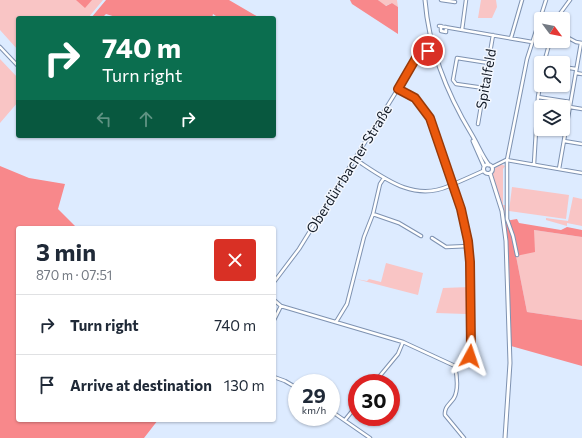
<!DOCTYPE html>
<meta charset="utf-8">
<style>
:root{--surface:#fff;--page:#f6f6f7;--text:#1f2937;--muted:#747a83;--line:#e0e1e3}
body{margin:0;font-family:Commissioner,sans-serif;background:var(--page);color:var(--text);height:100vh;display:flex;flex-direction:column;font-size:15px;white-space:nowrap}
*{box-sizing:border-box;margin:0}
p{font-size:13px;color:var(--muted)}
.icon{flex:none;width:22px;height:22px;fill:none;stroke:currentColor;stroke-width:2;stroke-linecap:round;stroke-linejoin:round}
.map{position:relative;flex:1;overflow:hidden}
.sheet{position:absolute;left:16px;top:226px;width:260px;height:196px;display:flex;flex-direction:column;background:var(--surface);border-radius:4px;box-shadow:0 1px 3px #0004}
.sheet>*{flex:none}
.guide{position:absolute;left:16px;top:16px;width:260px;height:122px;border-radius:4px;box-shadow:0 1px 3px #0004;background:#0b6e4f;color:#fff;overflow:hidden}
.needle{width:26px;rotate:122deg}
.controls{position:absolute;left:534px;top:12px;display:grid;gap:8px}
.controls a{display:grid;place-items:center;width:36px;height:36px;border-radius:4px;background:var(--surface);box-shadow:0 1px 3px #0004;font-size:20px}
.speed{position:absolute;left:288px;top:374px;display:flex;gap:8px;font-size:20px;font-weight:700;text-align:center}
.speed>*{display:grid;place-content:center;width:52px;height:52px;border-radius:50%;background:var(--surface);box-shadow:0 1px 3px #0004;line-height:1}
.speed small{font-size:10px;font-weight:400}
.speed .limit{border:6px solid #d22;background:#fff;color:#111}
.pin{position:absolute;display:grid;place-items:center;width:34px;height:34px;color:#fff;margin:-17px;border:2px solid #fff;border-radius:50%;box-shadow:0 1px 4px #0007}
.me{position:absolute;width:44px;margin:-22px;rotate:5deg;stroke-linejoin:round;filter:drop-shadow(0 0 3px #0008)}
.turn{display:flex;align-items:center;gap:14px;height:84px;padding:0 20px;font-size:18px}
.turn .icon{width:52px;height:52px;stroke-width:2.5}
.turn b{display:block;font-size:28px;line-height:34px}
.lanes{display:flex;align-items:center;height:38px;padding:0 20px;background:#0003;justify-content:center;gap:20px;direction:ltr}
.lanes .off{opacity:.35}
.round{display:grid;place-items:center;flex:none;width:42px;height:42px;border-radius:4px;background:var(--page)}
.overview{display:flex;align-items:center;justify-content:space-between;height:68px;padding:0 20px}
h1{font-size:24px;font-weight:700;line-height:30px}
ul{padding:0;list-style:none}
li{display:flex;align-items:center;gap:12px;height:60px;padding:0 20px;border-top:1px solid var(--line)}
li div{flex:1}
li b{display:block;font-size:15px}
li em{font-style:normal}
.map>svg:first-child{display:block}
</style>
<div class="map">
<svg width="582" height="438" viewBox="0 0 582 438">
<rect width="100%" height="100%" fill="#ddebff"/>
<!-- green -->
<path fill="#f9c5c5" d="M0,0H103L88,18H18V50L0,30Z
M378,0H397L398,7L392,3L385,6Z
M481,0H496L497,7L492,18H478Z
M0,59L18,78V102L0,123Z
M501,164L505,166L503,169V205H506L505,221L492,174L494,169Z
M512,187L569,195L566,219L509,211Z
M573,197L582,199V226L567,223V226L546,220V218L568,221Z
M534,230L582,237V320L527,312L516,256L522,254Z
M386,263L423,273L418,295L356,279L367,281L369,279L381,282Z
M470,287V305H466V314L436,313L443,288Z"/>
<!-- forest -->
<path fill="#f8888b" d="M76,0H92L85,8Z
M106,0H229L260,18H219L213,14L212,18H119L106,14L102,18H91Z
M350,0H378L386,6L392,3L398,7V34L352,4Z
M0,166L29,178L65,184L58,209L77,228H18V420H158L144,438H0Z
M517,219L519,223L561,230L567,227L582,230V237L534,230L535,252L516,256L527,312L582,320V366L511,346L509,263L505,221Z"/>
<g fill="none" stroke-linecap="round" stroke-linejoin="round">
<!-- minor casing -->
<g stroke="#7e92b1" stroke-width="4.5">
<path id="minor" d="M441,0L455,2
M556,19L570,0
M439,26L532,42
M441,26V31L446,32V27
M462,30L466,0
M563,35L576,42L582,43
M511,38L522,0
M0,47L18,66
M422,50L432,46
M421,53L433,50
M544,63L550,41
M563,67L576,69
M576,73L582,74
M484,88L456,84L453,80L457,58L489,63
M398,89L415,98L430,118L461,209L468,240L470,262L471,349L466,361L455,366
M538,97L570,102
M570,107L582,109
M478,124L493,35
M564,141L582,144
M355,159C384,178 413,202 449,186C461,181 472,176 483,171
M507,160L582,173
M534,164L538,97L541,80
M492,167L506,160
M559,169L581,43
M373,214L399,223L421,236
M432,238L446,247L469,246
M517,255L513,236L507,219V160L527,59L546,0
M274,282L299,249L430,37
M274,300L281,306L403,342L455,366
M274,320L281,306
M336,322L347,304L364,237L373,214L380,184L384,178
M455,366C457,376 459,389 454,398C450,404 444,407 445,415L464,438
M274,377L285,381L297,388
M374,383L398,354L403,342
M331,411L370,438
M345,420L357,405"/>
</g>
<!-- tertiary casing -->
<g stroke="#7e92b1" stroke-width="5">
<path id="tertiary" d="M425,0C429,49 447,94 472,135C478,145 482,156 489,165
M473,141L484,166
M483.5 169a4.5 4.5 0 1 1 9 0a4.5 4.5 0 1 1-9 0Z
M490,173L502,211L506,241L510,363L505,438"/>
</g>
<!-- minor -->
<use href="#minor" stroke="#fff" stroke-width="2.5"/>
<!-- tertiary -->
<use href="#tertiary" stroke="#fff" stroke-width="3"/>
</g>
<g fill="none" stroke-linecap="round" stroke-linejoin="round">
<!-- route casing -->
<g stroke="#983908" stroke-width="10">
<path id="route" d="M428,51L420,54L416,58L398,89L415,98L430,118L461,209L468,241L470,262L471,349L470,356"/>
</g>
<!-- route -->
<use href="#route" stroke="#ea580c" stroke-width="7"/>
</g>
<g text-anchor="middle" stroke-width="3" stroke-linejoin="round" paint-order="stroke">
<!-- street labels -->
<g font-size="14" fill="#121a26" stroke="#f3f7fe">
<text transform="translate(486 79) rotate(-80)" y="5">Spitalfeld</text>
<text transform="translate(349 169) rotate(-58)" y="5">Oberdürrbacher Straße</text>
</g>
</g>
</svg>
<div class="controls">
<a><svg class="needle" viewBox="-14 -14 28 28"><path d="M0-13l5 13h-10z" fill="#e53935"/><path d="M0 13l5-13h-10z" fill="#747a83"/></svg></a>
<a><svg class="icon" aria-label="search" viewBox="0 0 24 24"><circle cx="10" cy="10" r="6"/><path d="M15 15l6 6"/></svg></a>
<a><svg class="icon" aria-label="layers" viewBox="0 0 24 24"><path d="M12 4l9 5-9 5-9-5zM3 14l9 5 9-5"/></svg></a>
</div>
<div class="speed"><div>29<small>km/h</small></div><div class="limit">30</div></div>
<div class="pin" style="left:428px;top:51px;background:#d93025"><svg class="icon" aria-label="arrive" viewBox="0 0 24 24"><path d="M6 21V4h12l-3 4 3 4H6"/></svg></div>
<svg class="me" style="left:470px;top:356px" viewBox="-20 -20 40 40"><path d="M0-17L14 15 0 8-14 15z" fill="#ea580c" stroke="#fff" stroke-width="4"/></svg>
<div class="guide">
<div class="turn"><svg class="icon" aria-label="right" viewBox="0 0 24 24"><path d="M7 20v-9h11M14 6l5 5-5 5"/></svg><div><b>740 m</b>Turn right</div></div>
<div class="lanes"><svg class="icon off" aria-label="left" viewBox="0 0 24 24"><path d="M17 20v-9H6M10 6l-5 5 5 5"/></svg><svg class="icon off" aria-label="ahead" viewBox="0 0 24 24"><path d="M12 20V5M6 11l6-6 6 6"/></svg><svg class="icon" aria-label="right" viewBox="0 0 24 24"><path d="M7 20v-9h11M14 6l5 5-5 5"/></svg></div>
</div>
<section class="sheet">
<div class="overview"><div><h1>3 min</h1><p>870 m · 07:51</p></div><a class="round" style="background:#d93025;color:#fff"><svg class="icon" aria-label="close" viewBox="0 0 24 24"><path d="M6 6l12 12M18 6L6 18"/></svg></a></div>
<ul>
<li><svg class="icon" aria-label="right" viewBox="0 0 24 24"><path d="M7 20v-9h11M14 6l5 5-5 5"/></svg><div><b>Turn right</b></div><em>740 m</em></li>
<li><svg class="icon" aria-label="arrive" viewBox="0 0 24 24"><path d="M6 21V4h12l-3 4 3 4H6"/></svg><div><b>Arrive at destination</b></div><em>130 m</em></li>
</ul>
</section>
</div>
